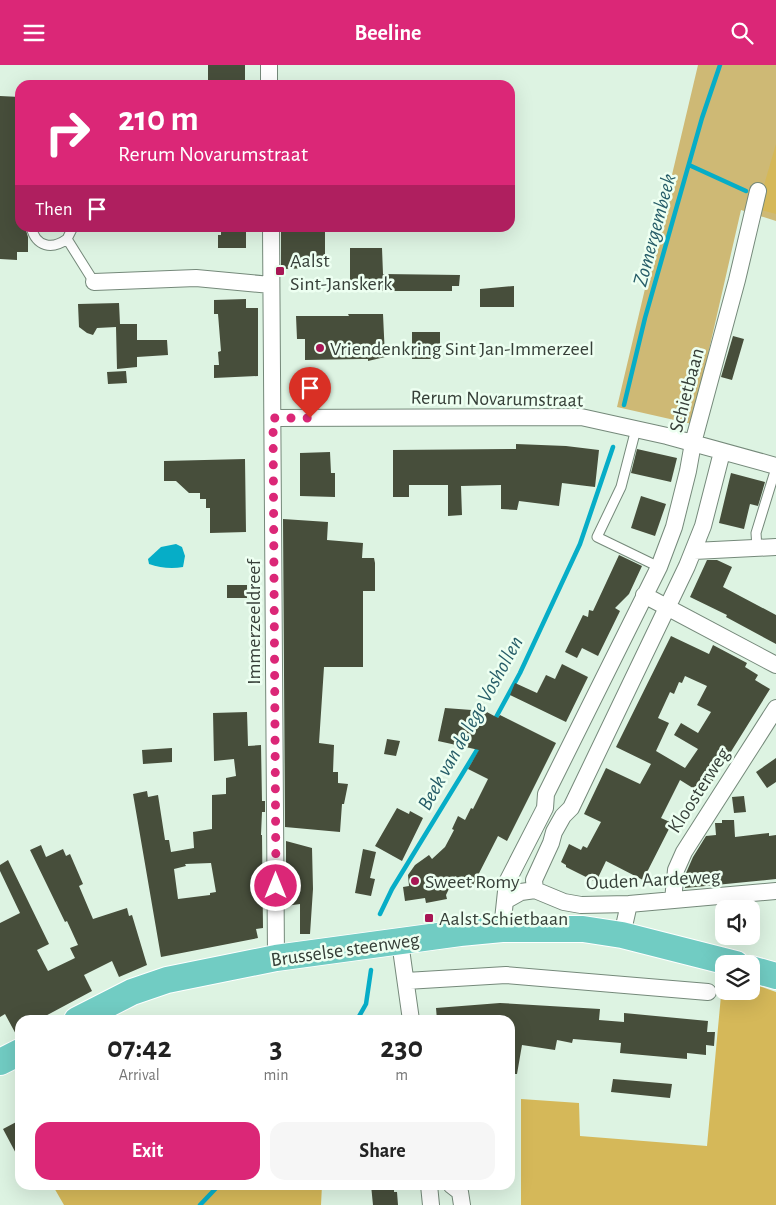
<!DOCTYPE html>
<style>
:root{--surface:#fff;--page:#f6f6f6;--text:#222;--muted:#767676;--accent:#db2777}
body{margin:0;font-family:"Alegreya Sans",sans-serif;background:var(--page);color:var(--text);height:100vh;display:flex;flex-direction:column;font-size:19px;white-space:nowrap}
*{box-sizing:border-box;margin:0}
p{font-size:16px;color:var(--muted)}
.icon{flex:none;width:28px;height:28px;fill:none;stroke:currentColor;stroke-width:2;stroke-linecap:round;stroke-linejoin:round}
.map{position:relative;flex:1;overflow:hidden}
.side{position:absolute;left:15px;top:950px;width:500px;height:175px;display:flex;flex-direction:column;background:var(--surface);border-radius:15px;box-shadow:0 5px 20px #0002}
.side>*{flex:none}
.top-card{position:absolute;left:15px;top:15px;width:500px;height:152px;border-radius:15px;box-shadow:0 5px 20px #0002;background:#db2777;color:#fff;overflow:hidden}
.fabs{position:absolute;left:715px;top:835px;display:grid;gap:10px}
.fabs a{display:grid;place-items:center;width:45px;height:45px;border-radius:10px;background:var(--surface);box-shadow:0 5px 20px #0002;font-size:25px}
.pin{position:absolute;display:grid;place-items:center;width:42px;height:42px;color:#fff;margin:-51px -21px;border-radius:50% 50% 50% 0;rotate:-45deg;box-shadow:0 0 5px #0007}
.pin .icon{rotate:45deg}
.me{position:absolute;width:55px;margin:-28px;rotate:0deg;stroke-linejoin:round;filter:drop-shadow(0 0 4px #0008)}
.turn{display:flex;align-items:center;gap:18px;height:105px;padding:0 20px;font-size:22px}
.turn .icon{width:65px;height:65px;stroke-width:2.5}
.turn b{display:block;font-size:35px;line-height:42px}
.then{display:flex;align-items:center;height:48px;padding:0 20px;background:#0003;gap:10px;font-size:19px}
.eta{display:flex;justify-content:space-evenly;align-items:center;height:85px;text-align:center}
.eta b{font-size:30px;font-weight:600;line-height:35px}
.primary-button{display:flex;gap:10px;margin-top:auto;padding:10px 20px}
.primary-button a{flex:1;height:58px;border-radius:15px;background:var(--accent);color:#fff;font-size:20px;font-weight:600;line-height:58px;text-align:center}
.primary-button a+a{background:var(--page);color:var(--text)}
header{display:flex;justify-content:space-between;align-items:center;height:65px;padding:0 20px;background:var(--accent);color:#fff;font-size:22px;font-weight:600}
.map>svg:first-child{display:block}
</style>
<header><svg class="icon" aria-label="menu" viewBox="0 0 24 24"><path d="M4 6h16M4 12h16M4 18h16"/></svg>Beeline<svg class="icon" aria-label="search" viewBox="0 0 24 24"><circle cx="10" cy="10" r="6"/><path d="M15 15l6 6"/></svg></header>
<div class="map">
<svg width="776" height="1140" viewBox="0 0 776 1140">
<rect width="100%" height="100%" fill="#ddf3e2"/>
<!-- green -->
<path fill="#ceb975" d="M698,0H776V156L741,145L692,359L617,342Z"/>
<!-- forest -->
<path fill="#d5b859" d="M776,79V149L757,144Z
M723,909L724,926H751V918L776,927V1140H521V1034L579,1038L580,1071L707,1081Z
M55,1120H322L321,1140H64L53,1121Z"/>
<!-- water -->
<path fill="#06adc7" d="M176,479L182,482L185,491L183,502C172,504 160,503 149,499L148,494L161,482Z"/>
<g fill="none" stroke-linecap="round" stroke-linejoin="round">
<!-- stream -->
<path stroke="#06adc7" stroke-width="4.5" d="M689,100L746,126
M624,340L645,253L702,53L720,0
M494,656L520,608L580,479L613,382
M380,849L392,824L480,680
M357,955L366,939L371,905
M200,1140L219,1120"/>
</g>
<!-- building -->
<path fill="#474e3b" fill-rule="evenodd" d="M208,0H245V20H208Z
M0,31L20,32V162H25L28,172V187H17V195L0,194Z
M221,162H246V183H218V170H221Z
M281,162H325V191H319V203L281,204Z
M350,183H382L383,209L460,210L459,221H452V226H350Z
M514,221V242H480V224Z
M246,234V243H258V311L214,313V300H219L218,287L221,286L218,249H214V235Z
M119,238L120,259H137V275H167L168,290L137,292V302L117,304L116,262L97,263L93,270L87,268L79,262L78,239Z
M348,249H383L385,292L368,296V294H362L305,295V274H297L296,251H349Z
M412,267H440V294H412Z
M733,271L744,274L732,315L721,312Z
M126,306L127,318L108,319L107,307Z
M516,379L566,381L599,385L595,422L562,418L559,441L519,436L517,445L501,444V420L461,421L462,450L448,451V420H409V432H393V385L516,384Z
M637,384L677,393L671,417L631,408Z
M330,387L331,408H335V432L300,431V388Z
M245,394L246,467L210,468V443H206V434H200V428H189L176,416H164V396Z
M731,408L765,417L758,441L750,439L744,464L719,458Z
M641,431L666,439L655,471L631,463Z
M283,454L328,457L327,475L363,478L362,493H374L375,498V526H363V602H324L319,678L334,680L333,707H338V718L348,719L344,739H342L340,767L285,762Z
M619,490L642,501L629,529L615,543L620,546L598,591L582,583L577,593L565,587L583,550L588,552L589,545L593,546Z
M707,495H717L732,502L723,522L776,550V579L726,552L727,550L690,532Z
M227,520H247V533H227Z
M671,571L709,589L713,580L747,598L745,602L758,610L755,615L770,624L704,730L680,715L661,753L672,758L643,815L606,796L596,817L566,802V800L561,797L569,779L581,785L583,781L587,783L601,757L584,749L606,703L640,719L651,699L616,682ZM685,611L707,621L697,640L711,647L698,668L681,658L674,670L698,684L685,703L656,686L669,658L658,653L670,627L674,629L679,617L682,618Z
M562,599L588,612L566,657L510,630L515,618L537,628L546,610L555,614Z
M445,643L485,646L498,653L500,650L556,678L507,776L498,771L473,820L455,811L446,830L447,834L426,838L425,833L405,836L403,822L409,821L408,810L415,800L429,790L432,794L445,782L454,765L452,764L458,751L465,755L471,743L473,744L488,714L468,704L479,685L438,676Z
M247,647L248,681L261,680L262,736H265V747H262L261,770H262L263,863L256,864L258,873L161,892L133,729L147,726L148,732L158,730L165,775H169L171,787L194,783L193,767L212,764V730L226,729V713L236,711L234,694L214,696L213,648ZM211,798L216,827L210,828V830L178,834L174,804L186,801L185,799Z
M387,674L400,676L396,691L384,689Z
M172,683V697L143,699L142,685Z
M776,693V717L767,723L756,707Z
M744,731L746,747L734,748L732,732Z
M397,743L409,749L410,746L423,753L402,796L375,781Z
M722,755H734L735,772L769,768V771L776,770V814L685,823L686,808L693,792L706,771L716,770L715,758H722Z
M286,776L312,783L313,824L310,869H300V839L286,841Z
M41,780L46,792L63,784L66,791L70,789L83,819L79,821L93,854L127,843L129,851L132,850L147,900L119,912L112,896L84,910L92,926L38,955H20V972L18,973L5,949L0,952V858L20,848L0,806V800L8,795L49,879L37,885L48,906L75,893L70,883L78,880L67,856L65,857L30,785Z
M363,784L376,787L370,813L375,814L371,831L355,828Z
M500,938L600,944L599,955L624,957V948L708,956L707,967H715L714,981L706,980V990L687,988V994L620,988L621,978L573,974L572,978L557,975L555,985L522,980L517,1009H510V955H437L436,943Z
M613,1014L672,1019L670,1033L611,1027Z
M20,1055V1096L3,1064Z
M371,1120H394V1127H397L398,1140H373Z"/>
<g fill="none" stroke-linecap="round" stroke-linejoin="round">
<!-- lane casing -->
<g stroke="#75897a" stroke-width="11">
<path id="lane" d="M31,162C36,182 52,185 67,174
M73,162L67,174L94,217
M636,364L621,422L597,472L659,502
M757,483L756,468L776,403"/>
</g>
<!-- street casing -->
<g stroke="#75897a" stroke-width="18">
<path id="street" d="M269,0V20
M271,162L276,893
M94,217L196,213L271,220
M273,353L581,352L667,371L776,401
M694,486L776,482
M644,530L776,600
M535,825L534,815L551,778L554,767L563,751L571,743L687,501L703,461L722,387
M535,825L564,837L581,840L629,839L776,826
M673,835L676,805L684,787L776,643
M505,836L521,827L535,825
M502,864L507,817L545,743L546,729L659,502L674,462L688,406L693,378L737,215L758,126
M622,870L629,839
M400,877L411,955
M406,916L506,910L708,927
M429,1120L431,1140
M451,1120L460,1127L462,1140"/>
</g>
<!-- primary casing -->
<g stroke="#fff" stroke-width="28">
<path id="primary" d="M751,904L776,911
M77,955L132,927L167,915L276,893L460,868L502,864H583L622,870L736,899
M0,997L20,987"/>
</g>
<!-- lane -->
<use href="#lane" stroke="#fff" stroke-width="9"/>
<!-- street -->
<use href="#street" stroke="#fff" stroke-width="16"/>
<!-- primary -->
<use href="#primary" stroke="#71ccc3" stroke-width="26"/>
</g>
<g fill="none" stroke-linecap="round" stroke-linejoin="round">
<!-- route -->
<path stroke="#db2777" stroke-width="9" stroke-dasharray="0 16.2" d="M276,821L273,353H310"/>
</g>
<!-- markers -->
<g fill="#a71654" stroke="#edfff1" stroke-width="2">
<rect x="275" y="201" width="10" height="10" rx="2.5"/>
<circle cx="320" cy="283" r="5"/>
<circle cx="415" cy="816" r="5"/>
<rect x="424" y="848" width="10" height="10" rx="2.5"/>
</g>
<g text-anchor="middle" stroke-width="5" stroke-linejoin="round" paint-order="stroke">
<!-- poi labels -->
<g font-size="20" fill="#363f38" stroke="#edfff1" text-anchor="start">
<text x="290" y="202">Aalst<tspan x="290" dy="23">Sint-Janskerk</tspan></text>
<text x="330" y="290">Vriendenkring Sint Jan-Immerzeel</text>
<text x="425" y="823">Sweet Romy</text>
<text x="439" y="860">Aalst Schietbaan</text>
</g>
<!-- street labels -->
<g font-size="20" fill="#363f38" stroke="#edfff1">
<text transform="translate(686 325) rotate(-75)" y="7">Schietbaan</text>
<text transform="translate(497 333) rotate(1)" y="7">Rerum Novarumstraat</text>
<text transform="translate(253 557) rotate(-90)" y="7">Immerzeeldreef</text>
<text transform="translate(698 725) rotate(-57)" y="7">Kloosterweg</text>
<text transform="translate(653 814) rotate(-3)" y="7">Ouden Aardeweg</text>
<text transform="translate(345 884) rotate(-8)" y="7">Brusselse steenweg</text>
</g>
<!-- water labels -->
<g font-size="21" font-style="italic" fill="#265d68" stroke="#edfff1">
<text transform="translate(654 165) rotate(-75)" y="7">Zomergembeek</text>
<text transform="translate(470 658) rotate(-61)" y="7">Beek van de lege Voshollen</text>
</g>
</g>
</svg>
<div class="fabs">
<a><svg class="icon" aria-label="sound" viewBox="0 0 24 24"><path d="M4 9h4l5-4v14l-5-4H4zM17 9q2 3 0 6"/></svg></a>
<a><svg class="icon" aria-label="layers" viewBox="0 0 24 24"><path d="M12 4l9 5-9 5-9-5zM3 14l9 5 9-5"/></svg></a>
</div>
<div class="pin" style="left:310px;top:353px;background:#d93025"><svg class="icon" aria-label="arrive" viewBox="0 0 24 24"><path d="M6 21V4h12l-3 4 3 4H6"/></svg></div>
<svg class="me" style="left:276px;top:821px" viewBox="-20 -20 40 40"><circle r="17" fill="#db2777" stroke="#fff" stroke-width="3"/><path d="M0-11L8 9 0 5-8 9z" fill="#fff"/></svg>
<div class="top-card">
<div class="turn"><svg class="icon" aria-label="right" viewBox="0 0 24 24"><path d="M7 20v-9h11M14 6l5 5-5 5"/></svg><div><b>210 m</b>Rerum Novarumstraat</div></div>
<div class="then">Then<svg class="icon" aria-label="arrive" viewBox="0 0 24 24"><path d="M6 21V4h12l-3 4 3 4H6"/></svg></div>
</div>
<section class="side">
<div class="eta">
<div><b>07:42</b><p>Arrival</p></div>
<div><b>3</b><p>min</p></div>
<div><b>230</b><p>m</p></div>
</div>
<div class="primary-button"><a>Exit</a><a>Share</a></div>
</section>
</div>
